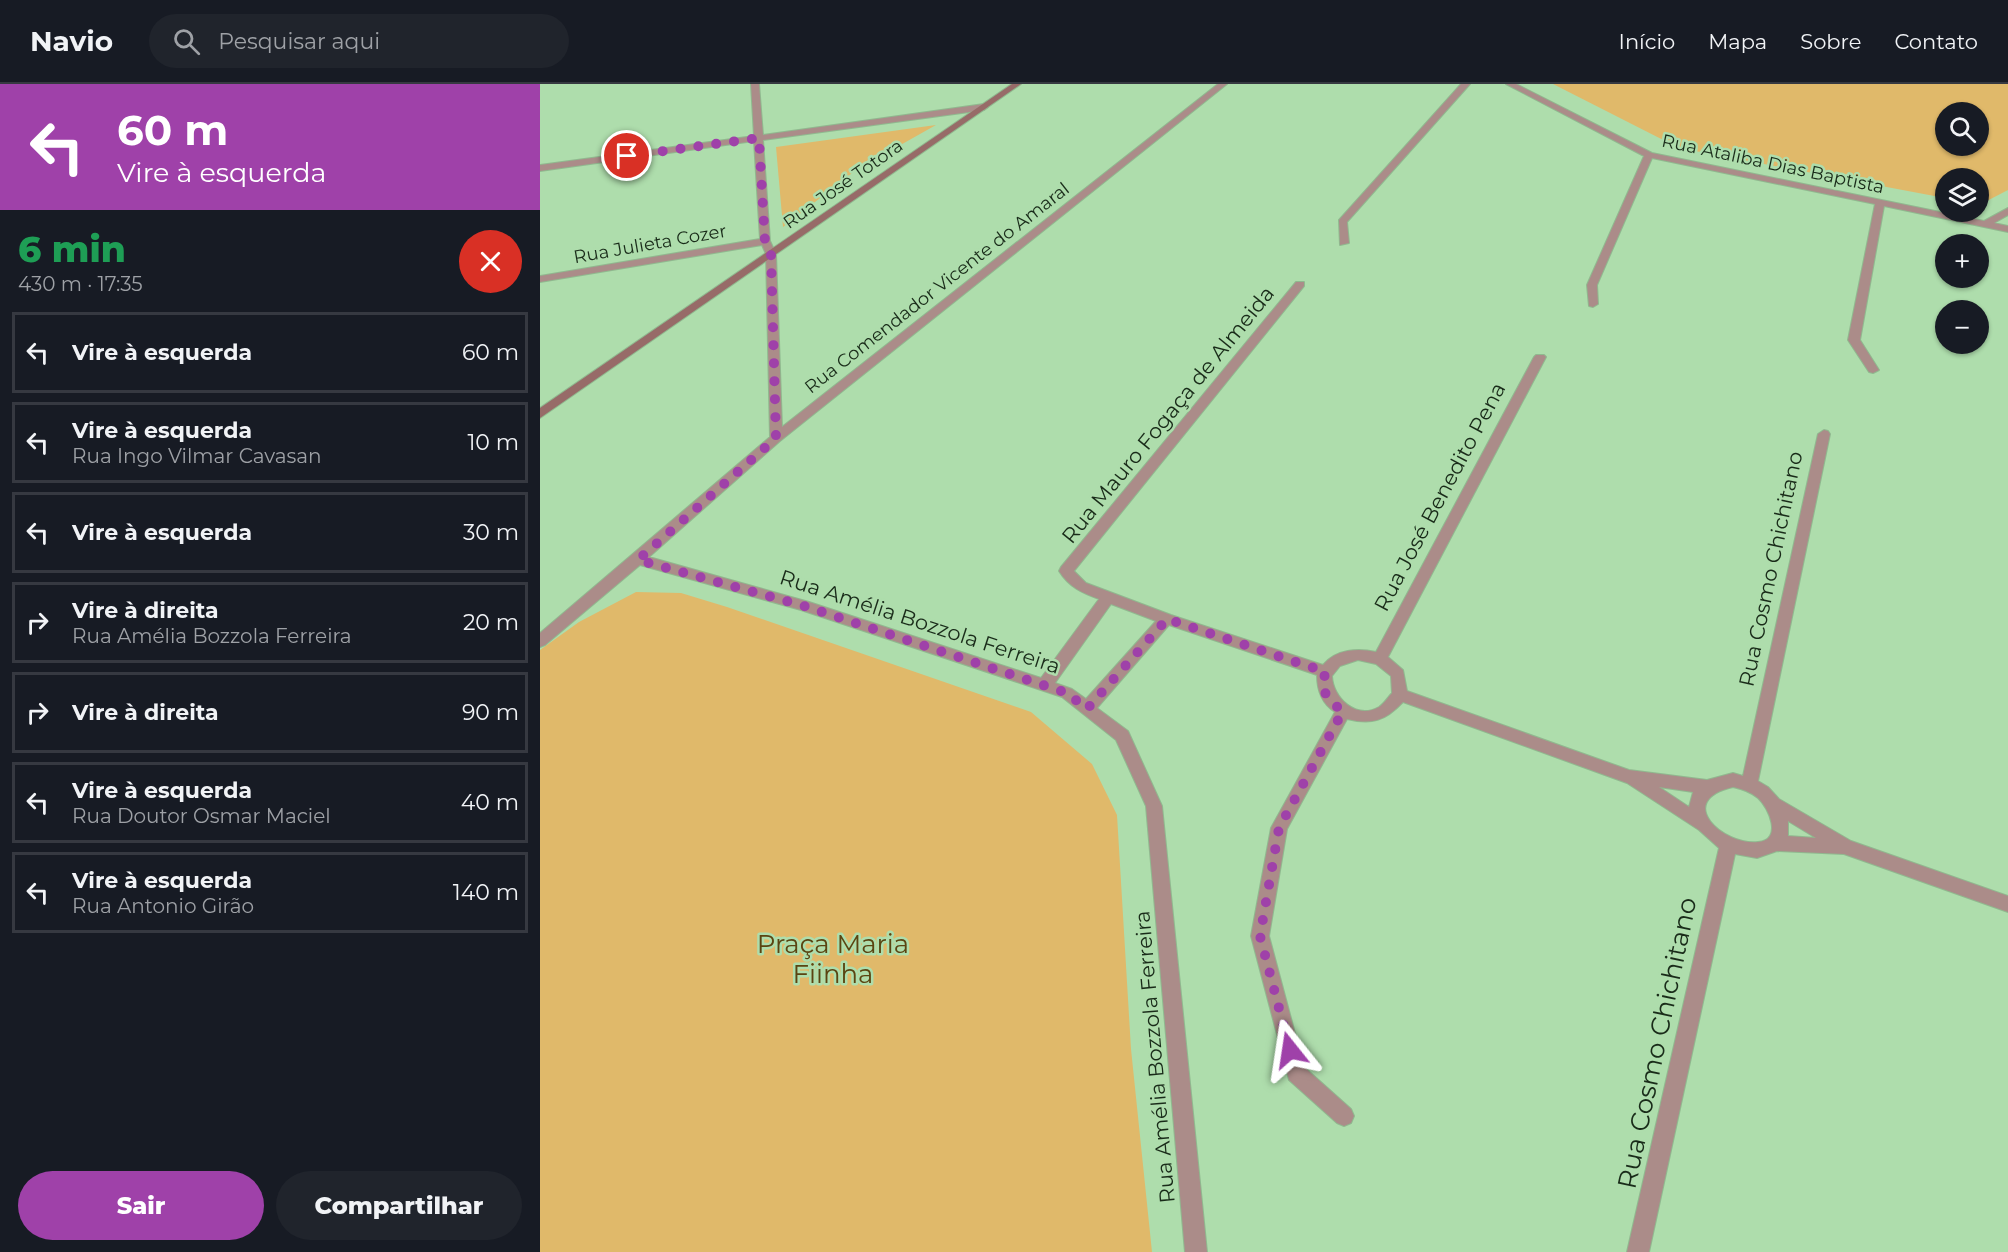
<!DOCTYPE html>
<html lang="pt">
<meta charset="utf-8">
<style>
:root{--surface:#171b24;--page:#20242c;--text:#f1f3f6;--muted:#9ea1a6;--line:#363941;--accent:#9f41a9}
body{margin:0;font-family:Montserrat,sans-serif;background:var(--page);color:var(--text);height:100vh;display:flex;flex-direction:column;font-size:22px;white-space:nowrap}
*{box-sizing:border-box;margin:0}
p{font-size:20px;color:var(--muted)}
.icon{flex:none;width:33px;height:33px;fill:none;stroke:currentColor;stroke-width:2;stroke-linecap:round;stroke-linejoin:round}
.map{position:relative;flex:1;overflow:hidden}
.panel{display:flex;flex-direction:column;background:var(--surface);width:540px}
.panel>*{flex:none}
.hud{background:#9f41a9;color:#fff;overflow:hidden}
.fabs{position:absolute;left:1395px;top:18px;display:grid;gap:12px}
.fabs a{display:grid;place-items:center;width:54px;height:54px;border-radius:50%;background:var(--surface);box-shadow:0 2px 4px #0004;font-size:30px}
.pin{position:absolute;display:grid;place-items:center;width:51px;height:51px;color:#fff;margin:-26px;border:3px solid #fff;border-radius:50%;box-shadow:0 2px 6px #0007}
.me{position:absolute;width:66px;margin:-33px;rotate:345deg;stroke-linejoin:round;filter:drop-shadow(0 0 4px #0008)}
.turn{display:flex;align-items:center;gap:21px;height:126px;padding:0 18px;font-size:27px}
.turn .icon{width:78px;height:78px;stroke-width:2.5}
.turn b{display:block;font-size:42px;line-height:51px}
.round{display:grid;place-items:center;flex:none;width:63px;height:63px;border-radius:32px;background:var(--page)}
.summary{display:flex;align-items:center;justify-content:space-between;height:102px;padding:0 18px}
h1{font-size:36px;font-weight:800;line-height:45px;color:#1e9e55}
.button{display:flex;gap:12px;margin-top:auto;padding:12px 18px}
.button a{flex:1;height:69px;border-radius:36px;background:var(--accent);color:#fff;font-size:24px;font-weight:800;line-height:69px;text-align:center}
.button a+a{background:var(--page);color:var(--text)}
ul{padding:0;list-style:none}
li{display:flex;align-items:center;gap:18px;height:81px;margin:0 12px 9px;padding:0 6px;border:3px solid var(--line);border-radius:0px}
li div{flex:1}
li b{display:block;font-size:22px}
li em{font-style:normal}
header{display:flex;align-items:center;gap:36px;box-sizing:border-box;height:84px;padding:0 30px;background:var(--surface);border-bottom:2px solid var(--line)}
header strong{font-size:28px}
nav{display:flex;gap:33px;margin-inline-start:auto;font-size:21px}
.search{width:420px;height:54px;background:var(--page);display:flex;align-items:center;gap:15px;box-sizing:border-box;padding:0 21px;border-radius:33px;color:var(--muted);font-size:22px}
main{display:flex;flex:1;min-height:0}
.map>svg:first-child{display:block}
</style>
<header>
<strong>Navio</strong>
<div class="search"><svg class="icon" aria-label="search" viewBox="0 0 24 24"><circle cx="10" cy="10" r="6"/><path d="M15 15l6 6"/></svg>Pesquisar aqui</div>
<nav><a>Início</a><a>Mapa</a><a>Sobre</a><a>Contato</a></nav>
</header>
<main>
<section class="panel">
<div class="hud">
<div class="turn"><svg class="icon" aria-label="left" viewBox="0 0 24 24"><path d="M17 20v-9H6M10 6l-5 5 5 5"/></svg><div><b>60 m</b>Vire à esquerda</div></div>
</div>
<div class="summary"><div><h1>6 min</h1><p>430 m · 17:35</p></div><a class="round" style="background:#d93025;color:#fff"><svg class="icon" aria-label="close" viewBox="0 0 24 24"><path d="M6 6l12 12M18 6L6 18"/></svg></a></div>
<ul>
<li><svg class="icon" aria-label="left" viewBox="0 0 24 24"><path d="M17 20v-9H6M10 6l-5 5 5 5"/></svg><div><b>Vire à esquerda</b></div><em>60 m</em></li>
<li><svg class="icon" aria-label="left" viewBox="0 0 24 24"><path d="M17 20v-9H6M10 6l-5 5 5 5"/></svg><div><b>Vire à esquerda</b><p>Rua Ingo Vilmar Cavasan</p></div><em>10 m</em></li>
<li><svg class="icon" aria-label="left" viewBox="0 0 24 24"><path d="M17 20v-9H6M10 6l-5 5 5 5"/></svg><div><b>Vire à esquerda</b></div><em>30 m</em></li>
<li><svg class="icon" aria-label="right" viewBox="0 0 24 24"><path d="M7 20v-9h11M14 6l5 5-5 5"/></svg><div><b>Vire à direita</b><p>Rua Amélia Bozzola Ferreira</p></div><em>20 m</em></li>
<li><svg class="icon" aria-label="right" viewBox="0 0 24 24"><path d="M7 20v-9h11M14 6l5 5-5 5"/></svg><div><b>Vire à direita</b></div><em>90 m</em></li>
<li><svg class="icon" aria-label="left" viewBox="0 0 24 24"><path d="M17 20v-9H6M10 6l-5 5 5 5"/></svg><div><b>Vire à esquerda</b><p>Rua Doutor Osmar Maciel</p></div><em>40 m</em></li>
<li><svg class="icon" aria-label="left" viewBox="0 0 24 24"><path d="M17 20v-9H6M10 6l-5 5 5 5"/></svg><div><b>Vire à esquerda</b><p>Rua Antonio Girão</p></div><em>140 m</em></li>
</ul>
<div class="button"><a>Sair</a><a>Compartilhar</a></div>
</section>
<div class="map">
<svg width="1468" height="1168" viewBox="0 0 1468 1168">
<rect width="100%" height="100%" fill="#aeddac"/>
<!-- green -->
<path fill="#e0b96a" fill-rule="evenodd" d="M1013,0H1468V106L1439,121L1438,94H1406L1405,114L1139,64ZM1406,28H1438V62H1406Z
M396,41L316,86L243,143L236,63Z
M96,508L141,509L187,523L491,628L552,680L577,731L591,965L612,1168H0V566L39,538Z"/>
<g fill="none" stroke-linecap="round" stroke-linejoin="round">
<!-- minor casing -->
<g stroke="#90b98f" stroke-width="2">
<path id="minor" d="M211,0H219L223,51L444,20L448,23L444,26L223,56L230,157L236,170L242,343L678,0H687L240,357L109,473L269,518L501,594L559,515C542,509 529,503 519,487L521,483L756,198H764V202L534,487L546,499L631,531L783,581C796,565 818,564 836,568L994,273L996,271H1004L1006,273L848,573L863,586L867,607L1089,686L1167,696L1193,689L1203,692L1278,350L1284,346L1288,347L1290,350L1218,697L1228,703L1239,715L1311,757L1468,812V828L1304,770L1237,767L1217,774L1195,770L1109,1168H1087L1179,764L1159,746L1087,699L863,618C845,637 832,641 807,635L747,745L729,852L764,983L811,1025L814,1032L811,1039L804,1042L797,1039L749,996L711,852L731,744L795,628C781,619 777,606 777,591L629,541L557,624L588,647L622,722L667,1168H645L606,722L576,656L522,613L261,526L100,481L5,561L0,563V549L230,353L226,170L222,161L0,198V192L220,155L214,57L0,87V81L214,52ZM571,520L616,537L546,615L532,605L515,599ZM818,576L836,580L851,592L852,609C848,613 844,620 839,623C816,636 793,614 792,592L800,582ZM1119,703L1153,708L1149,723ZM1193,703C1202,705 1211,708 1218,714C1229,724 1243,756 1218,758C1184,762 1133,717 1193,703ZM1248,737L1276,754L1248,752Z
M921,0H930L807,138L809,159L800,161L799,136Z
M966,0H976L1112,69L1444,137L1468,124V131L1454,139L1468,142V148L1344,122L1320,256L1339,286L1333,289L1329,288L1308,256L1335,120L1112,74L1057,201L1058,220L1053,223L1049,222L1047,201L1104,72Z"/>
</g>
<!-- secondary casing -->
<g stroke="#90b98f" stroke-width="2">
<path id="secondary" d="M472,0H481L0,334V324Z"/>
</g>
<!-- minor -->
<use href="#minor" fill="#ab8c89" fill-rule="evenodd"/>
<!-- secondary -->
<use href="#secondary" fill="#976b68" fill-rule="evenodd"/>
</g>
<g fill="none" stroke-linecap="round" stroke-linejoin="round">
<!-- route -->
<path stroke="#9f41a9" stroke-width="10" stroke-dasharray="0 18" d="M87,72L219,54L225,158L231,170L236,354L98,476L264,522L527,609L547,625L627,535L786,588C778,606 789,618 803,627L739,744L720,852L750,966"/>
</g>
<g text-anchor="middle" stroke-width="5" stroke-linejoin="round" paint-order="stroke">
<!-- far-street labels -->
<g font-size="18" fill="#192b19" stroke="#aeddac">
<text transform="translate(1233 80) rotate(12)" y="6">Rua Ataliba Dias Baptista</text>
<text transform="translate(303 100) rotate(-35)" y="6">Rua José Totora</text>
<text transform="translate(110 160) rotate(-10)" y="6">Rua Julieta Cozer</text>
<text transform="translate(397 204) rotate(-38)" y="6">Rua Comendador Vicente do Amaral</text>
</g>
<!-- street labels -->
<g font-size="21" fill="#192b19" stroke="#aeddac">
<text transform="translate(628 331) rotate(-51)" y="7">Rua Mauro Fogaça de Almeida</text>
<text transform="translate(900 413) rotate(-62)" y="7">Rua José Benedito Pena</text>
<text transform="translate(1231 485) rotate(-78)" y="7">Rua Cosmo Chichitano</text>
<text transform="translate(380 538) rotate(18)" y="7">Rua Amélia Bozzola Ferreira</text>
<text transform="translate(615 973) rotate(-95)" y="7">Rua Amélia Bozzola Ferreira</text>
</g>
<!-- near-park labels -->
<g font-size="26" fill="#5b4411" stroke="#aeddac">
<text x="293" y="869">Praça Maria<tspan x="293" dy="30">Fiinha</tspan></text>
</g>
<!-- near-street labels -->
<g font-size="26" fill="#192b19" stroke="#aeddac">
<text transform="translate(1117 959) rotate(-78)" y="9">Rua Cosmo Chichitano</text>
</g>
</g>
</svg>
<div class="fabs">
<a><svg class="icon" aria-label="search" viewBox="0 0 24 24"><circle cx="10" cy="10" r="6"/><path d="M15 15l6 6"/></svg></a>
<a><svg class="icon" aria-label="layers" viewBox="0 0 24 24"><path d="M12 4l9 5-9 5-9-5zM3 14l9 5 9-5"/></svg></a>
<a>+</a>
<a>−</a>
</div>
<div class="pin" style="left:87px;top:72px;background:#d93025"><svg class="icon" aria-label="arrive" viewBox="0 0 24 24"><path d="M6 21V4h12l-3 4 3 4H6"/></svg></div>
<svg class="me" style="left:750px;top:966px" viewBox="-20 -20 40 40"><path d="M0-17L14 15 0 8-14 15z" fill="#9f41a9" stroke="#fff" stroke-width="4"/></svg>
</div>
</main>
